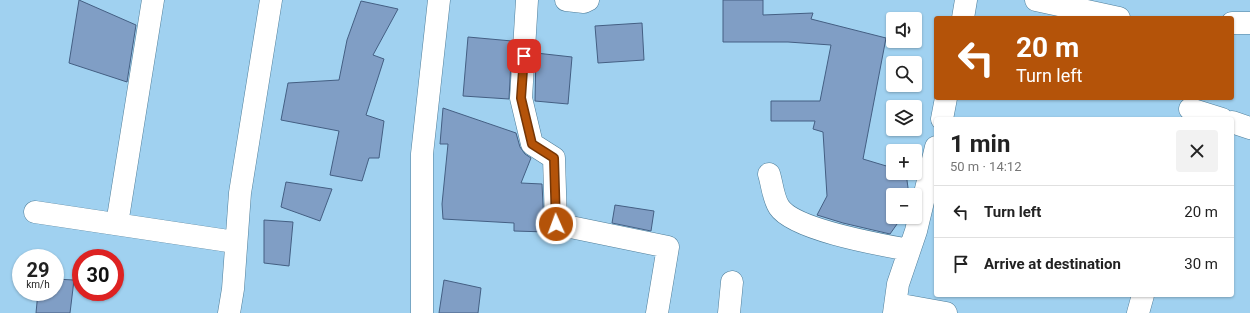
<!DOCTYPE html>
<meta charset="utf-8">
<style>
:root{--surface:#fff;--page:#f2f2f2;--text:#222;--muted:#767676;--line:#e0e0e0}
body{margin:0;font-family:Roboto,sans-serif;background:var(--page);color:var(--text);height:100vh;display:flex;flex-direction:column;font-size:15px;white-space:nowrap}
*{box-sizing:border-box;margin:0}
p{font-size:13px;color:var(--muted)}
.icon{flex:none;width:22px;height:22px;fill:none;stroke:currentColor;stroke-width:2;stroke-linecap:round;stroke-linejoin:round}
.map{position:relative;flex:1;overflow:hidden}
.details{position:absolute;left:934px;top:117px;width:300px;height:180px;display:flex;flex-direction:column;background:var(--surface);border-radius:4px;box-shadow:0 1px 3px #0004}
.details>*{flex:none}
.banner{position:absolute;left:934px;top:16px;width:300px;height:84px;border-radius:4px;box-shadow:0 1px 3px #0004;background:#b45309;color:#fff;overflow:hidden}
.controls{position:absolute;left:886px;top:12px;display:grid;gap:8px}
.controls a{display:grid;place-items:center;width:36px;height:36px;border-radius:4px;background:var(--surface);box-shadow:0 1px 3px #0004;font-size:20px}
.speed{position:absolute;left:12px;top:249px;display:flex;gap:8px;font-size:20px;font-weight:700;text-align:center}
.speed>*{display:grid;place-content:center;width:52px;height:52px;border-radius:50%;background:var(--surface);box-shadow:0 1px 3px #0004;line-height:1}
.speed small{font-size:10px;font-weight:400}
.speed .limit{border:6px solid #d22;background:#fff;color:#111}
.pin{position:absolute;display:grid;place-items:center;width:34px;height:34px;color:#fff;margin:-17px;border-radius:8px;box-shadow:0 2px 6px #0006}
.me{position:absolute;width:44px;margin:-22px;rotate:358deg;stroke-linejoin:round;filter:drop-shadow(0 0 3px #0008)}
.turn{display:flex;align-items:center;gap:14px;height:84px;padding:0 16px;font-size:18px}
.turn .icon{width:52px;height:52px;stroke-width:2.5}
.turn b{display:block;font-size:28px;line-height:34px}
.round{display:grid;place-items:center;flex:none;width:42px;height:42px;border-radius:4px;background:var(--page)}
.head{display:flex;align-items:center;justify-content:space-between;height:68px;padding:0 16px}
h1{font-size:24px;font-weight:700;line-height:30px}
ul{padding:0;list-style:none}
li{display:flex;align-items:center;gap:12px;height:52px;padding:0 16px;border-top:1px solid var(--line)}
li div{flex:1}
li b{display:block;font-size:15px}
li em{font-style:normal}
.map>svg:first-child{display:block}
</style>
<div class="map">
<svg width="1250" height="313" viewBox="0 0 1250 313">
<rect width="100%" height="100%" fill="#a0d1f0"/>
<!-- building -->
<path fill="#809ec5" stroke="#445f83" d="M79,0L136,25L127,82L69,63Z
M723,0H763V15L813,13L811,19L886,38L863,159L893,168V173H906L909,195H893V217H902L890,234L843,223L817,215L827,196L823,132L813,129L815,121H771V101H820L831,45L788,42H723Z
M361,1L398,9L373,55L384,59L366,115L384,121L379,158H369L362,181L330,175L339,131L281,120L288,83L339,80L347,40Z
M642,23L644,60L598,63L595,26Z
M468,37L512,41L509,99L463,96Z
M536,53L572,57L568,104L535,101Z
M443,108L516,133L520,147L525,154L531,158L521,183L542,184L544,224L547,232L514,231V223L443,219L442,204L448,144H440Z
M286,182L332,189L320,221L281,207Z
M615,205L654,211L651,231L612,223Z
M264,220L293,222L289,266L264,263Z
M55,279L74,280L70,313H36L38,292H55Z
M444,280L481,288L478,313H439Z"/>
<g fill="none" stroke-linecap="round" stroke-linejoin="round">
<!-- minor casing -->
<g stroke="#4f7e9a" stroke-width="23">
<path id="minor" d="M527,0L521,98L532,144L554,158L556,224L668,247L657,313
M566,0L584,2L588,0
M1036,0L1119,18
M963,18L966,0
M1232,23H1250
M1190,109L1222,119
M942,119L946,98
M1232,122L1250,128
M769,174C772,183 773,198 779,207C794,230 882,245 909,250
M35,212L235,242
M117,224L153,0
M896,304L946,313
M229,313L233,289L240,193L271,0
M422,313V154L439,0
M729,313L732,282
M894,313L898,284L916,231L936,147
M1138,313L1143,295"/>
</g>
<!-- minor -->
<use href="#minor" stroke="#fff" stroke-width="22"/>
</g>
<g fill="none" stroke-linecap="round" stroke-linejoin="round">
<!-- route casing -->
<g stroke="#753606" stroke-width="10">
<path id="route" d="M524,56L521,98L532,144L554,158L556,224"/>
</g>
<!-- route -->
<use href="#route" stroke="#b45309" stroke-width="7"/>
</g>
</svg>
<div class="controls">
<a><svg class="icon" aria-label="sound" viewBox="0 0 24 24"><path d="M4 9h4l5-4v14l-5-4H4zM17 9q2 3 0 6"/></svg></a>
<a><svg class="icon" aria-label="search" viewBox="0 0 24 24"><circle cx="10" cy="10" r="6"/><path d="M15 15l6 6"/></svg></a>
<a><svg class="icon" aria-label="layers" viewBox="0 0 24 24"><path d="M12 4l9 5-9 5-9-5zM3 14l9 5 9-5"/></svg></a>
<a>+</a>
<a>−</a>
</div>
<div class="speed"><div>29<small>km/h</small></div><div class="limit">30</div></div>
<div class="pin" style="left:524px;top:56px;background:#d93025"><svg class="icon" aria-label="arrive" viewBox="0 0 24 24"><path d="M6 21V4h12l-3 4 3 4H6"/></svg></div>
<svg class="me" style="left:556px;top:224px" viewBox="-20 -20 40 40"><circle r="17" fill="#b45309" stroke="#fff" stroke-width="3"/><path d="M0-11L8 9 0 5-8 9z" fill="#fff"/></svg>
<div class="banner">
<div class="turn"><svg class="icon" aria-label="left" viewBox="0 0 24 24"><path d="M17 20v-9H6M10 6l-5 5 5 5"/></svg><div><b>20 m</b>Turn left</div></div>
</div>
<section class="details">
<div class="head"><div><h1>1 min</h1><p>50 m · 14:12</p></div><a class="round"><svg class="icon" aria-label="close" viewBox="0 0 24 24"><path d="M6 6l12 12M18 6L6 18"/></svg></a></div>
<ul>
<li><svg class="icon" aria-label="left" viewBox="0 0 24 24"><path d="M17 20v-9H6M10 6l-5 5 5 5"/></svg><div><b>Turn left</b></div><em>20 m</em></li>
<li><svg class="icon" aria-label="arrive" viewBox="0 0 24 24"><path d="M6 21V4h12l-3 4 3 4H6"/></svg><div><b>Arrive at destination</b></div><em>30 m</em></li>
</ul>
</section>
</div>
